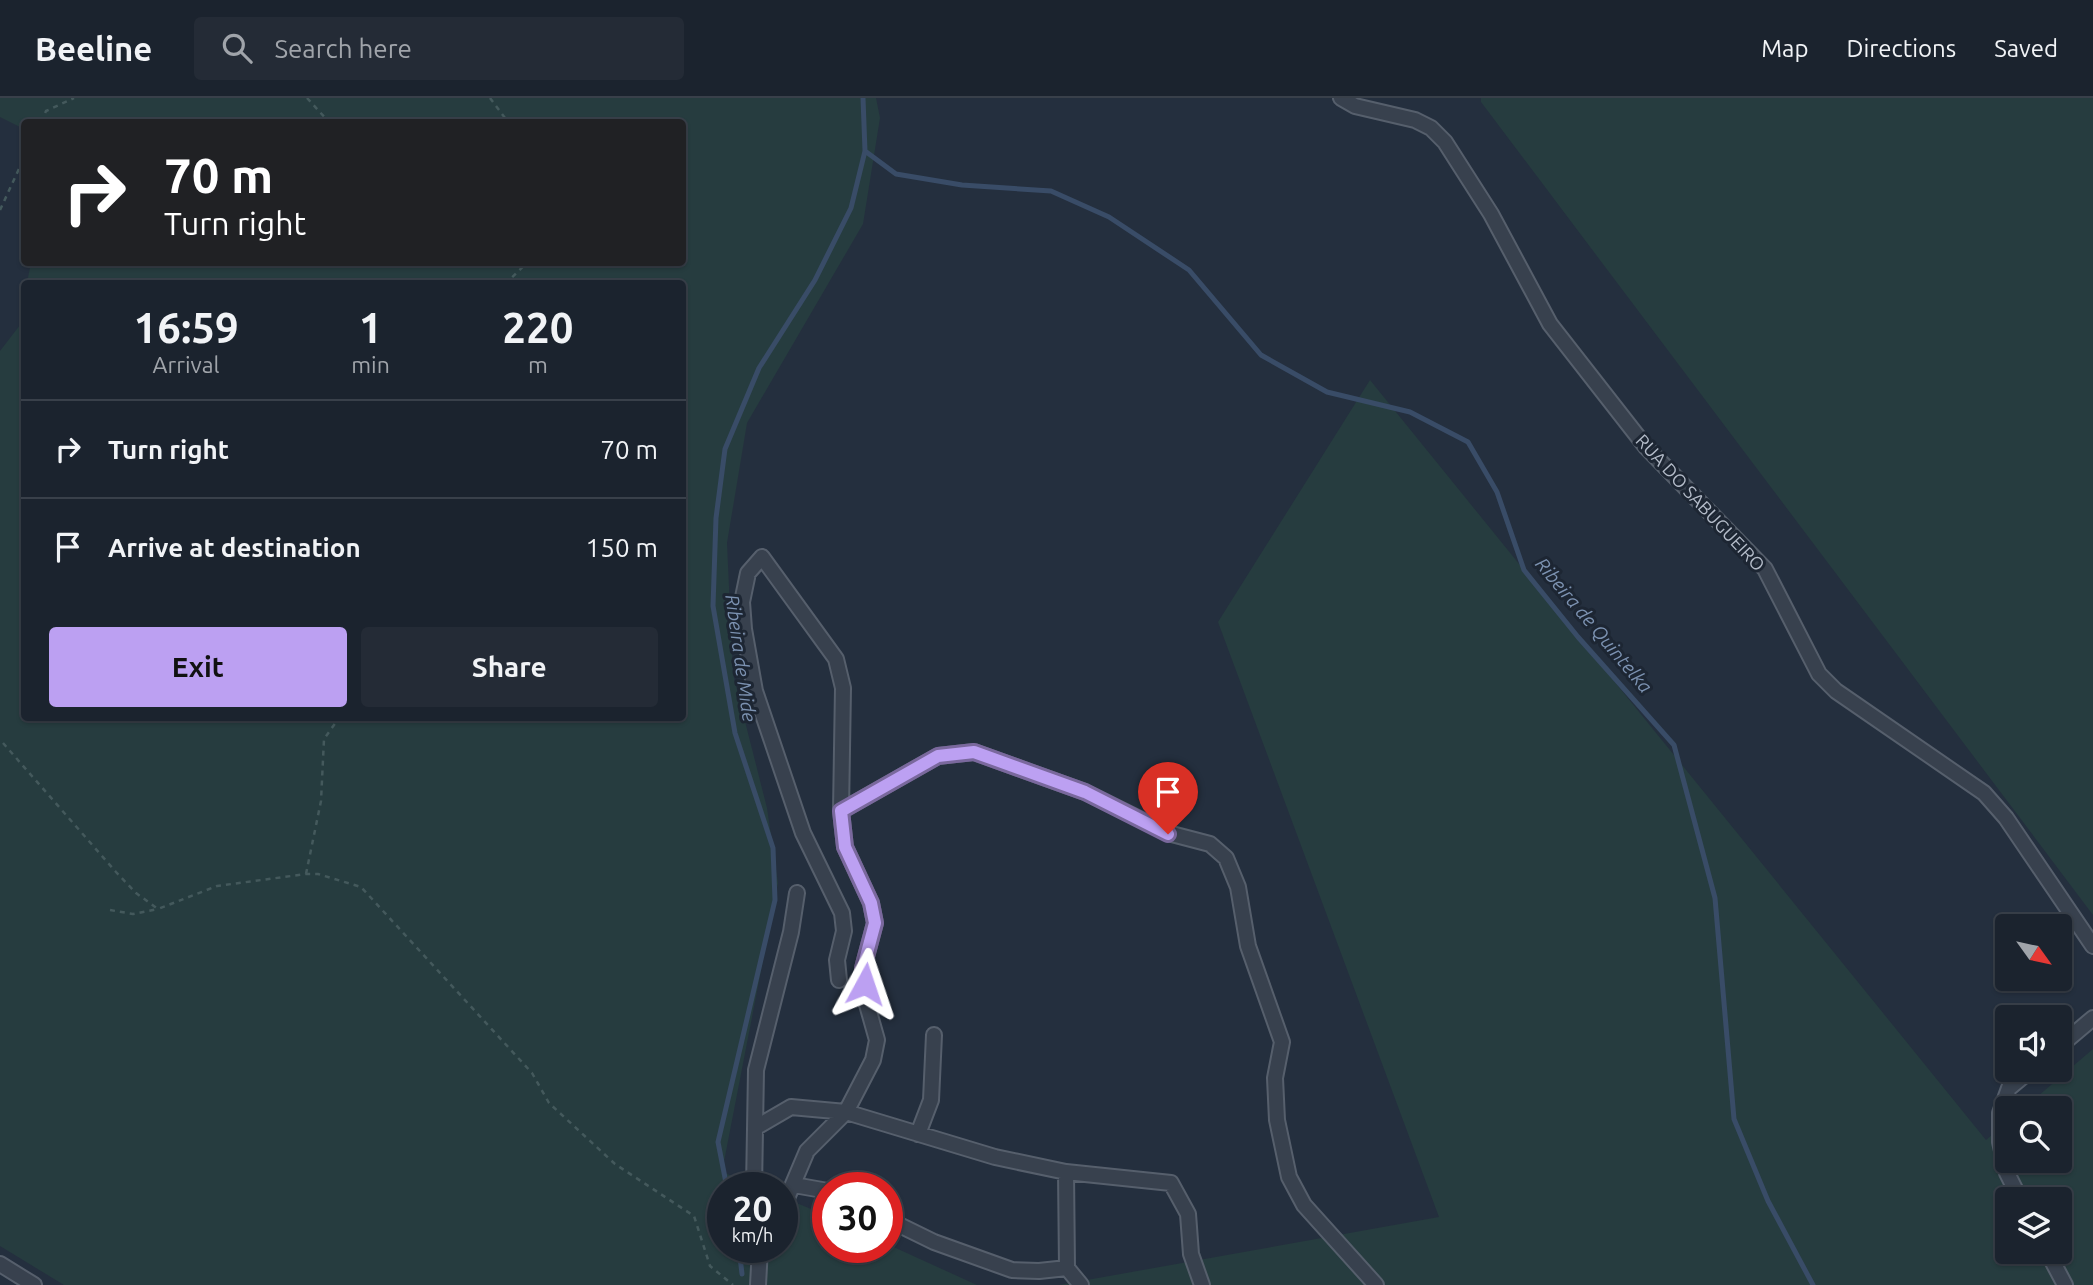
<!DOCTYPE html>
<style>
:root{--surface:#1b232e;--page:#242b36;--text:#f1f3f6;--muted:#a0a4aa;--line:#39404a;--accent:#bca0f2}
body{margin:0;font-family:Ubuntu,sans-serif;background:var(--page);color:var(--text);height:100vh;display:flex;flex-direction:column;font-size:26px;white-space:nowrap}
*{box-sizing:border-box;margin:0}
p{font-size:23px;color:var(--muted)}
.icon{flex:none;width:38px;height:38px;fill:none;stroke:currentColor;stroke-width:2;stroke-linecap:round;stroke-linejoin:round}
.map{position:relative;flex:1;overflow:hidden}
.panel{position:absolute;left:21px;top:182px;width:665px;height:441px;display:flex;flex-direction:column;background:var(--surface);border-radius:7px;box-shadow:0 2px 5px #0004,0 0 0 2px var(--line)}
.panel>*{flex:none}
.top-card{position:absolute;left:21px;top:21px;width:665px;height:147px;border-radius:7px;box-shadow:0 2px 5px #0004,0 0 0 2px var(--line);background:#202124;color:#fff;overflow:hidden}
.needle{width:46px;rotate:123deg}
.controls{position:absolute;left:1995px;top:816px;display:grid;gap:14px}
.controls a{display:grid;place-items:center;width:77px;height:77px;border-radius:7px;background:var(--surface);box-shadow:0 2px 5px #0004,0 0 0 2px var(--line);font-size:35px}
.speed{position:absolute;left:707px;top:1074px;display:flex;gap:14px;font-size:35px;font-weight:700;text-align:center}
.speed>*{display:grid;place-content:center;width:91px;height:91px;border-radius:50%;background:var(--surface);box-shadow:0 2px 5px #0004,0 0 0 2px var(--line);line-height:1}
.speed small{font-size:18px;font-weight:400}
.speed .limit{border:10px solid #d22;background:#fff;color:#111}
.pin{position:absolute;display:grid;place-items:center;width:60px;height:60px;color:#fff;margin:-72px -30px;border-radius:50% 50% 50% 0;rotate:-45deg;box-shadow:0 0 7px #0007}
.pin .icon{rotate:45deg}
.me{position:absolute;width:77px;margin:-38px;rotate:5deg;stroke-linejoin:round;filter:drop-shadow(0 0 5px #0008)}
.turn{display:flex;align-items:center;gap:24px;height:147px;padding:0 28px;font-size:32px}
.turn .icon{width:91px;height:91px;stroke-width:2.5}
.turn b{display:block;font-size:49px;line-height:60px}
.eta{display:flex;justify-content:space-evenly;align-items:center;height:119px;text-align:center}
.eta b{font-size:42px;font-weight:700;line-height:49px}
.cta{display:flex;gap:14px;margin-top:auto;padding:14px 28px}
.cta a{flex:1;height:80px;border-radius:7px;background:var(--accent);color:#111;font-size:28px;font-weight:700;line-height:80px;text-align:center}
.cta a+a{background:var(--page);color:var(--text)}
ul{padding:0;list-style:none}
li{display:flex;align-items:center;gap:21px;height:98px;padding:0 28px;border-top:2px solid var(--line)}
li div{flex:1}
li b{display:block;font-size:26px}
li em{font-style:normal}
header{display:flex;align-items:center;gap:42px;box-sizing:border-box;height:98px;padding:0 35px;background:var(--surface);border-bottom:2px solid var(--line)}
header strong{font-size:33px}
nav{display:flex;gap:38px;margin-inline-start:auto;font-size:24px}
.search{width:490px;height:63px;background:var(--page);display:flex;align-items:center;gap:18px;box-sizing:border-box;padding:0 24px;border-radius:7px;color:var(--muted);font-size:26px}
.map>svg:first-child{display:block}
</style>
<header>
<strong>Beeline</strong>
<div class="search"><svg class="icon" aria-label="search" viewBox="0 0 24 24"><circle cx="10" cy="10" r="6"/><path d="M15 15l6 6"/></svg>Search here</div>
<nav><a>Map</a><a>Directions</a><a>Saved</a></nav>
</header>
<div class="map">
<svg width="2093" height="1187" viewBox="0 0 2093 1187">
<rect width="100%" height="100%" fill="#242f3e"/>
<!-- green -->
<path fill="#263c3f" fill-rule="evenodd" d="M0,0H876L880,20L863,126L747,325L727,445L733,576L767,710L778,785L722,1074L762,1090H723V1150H782V1099L828,1118V1150H887V1146L977,1187H64L0,1148V253L20,227L24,201V620H682V186L27,185L31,164H682V24H24V31L0,19Z
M1481,0H2093V817L1481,4Z
M1370,282L1986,1042L2007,1024V1062H2060V1010H2024L2093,951V1187H1059L1439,1119L1218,524ZM2007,1101H2060V1153H2007Z"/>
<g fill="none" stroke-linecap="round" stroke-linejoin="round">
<!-- stream -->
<path stroke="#394c67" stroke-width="5" d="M865,53L896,76L962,87L1051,93L1109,119L1189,172L1261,257L1327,294L1410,314L1468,344L1497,394L1524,472L1578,539L1674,647L1715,800L1734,1021L1768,1103L1813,1187
M727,1090L718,1044L775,802L773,750L735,635L713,508L716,420L725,351L759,270L815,182L851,110L865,53L863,0
M739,1150L742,1176"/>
<!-- minor casing -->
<g stroke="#565f6c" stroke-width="18">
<path id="minor" d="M1341,0L1355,8L1415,22L1431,30L1445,44L1491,116L1550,226L1646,349L1765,471L1819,576L1836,593L1984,695L2006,720L2093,848
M841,713L938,658L974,654L1085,694L1168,735L1210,746L1226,760L1238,789L1248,848L1282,944L1275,980L1277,1022L1289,1079L1304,1107L1376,1187
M2060,948L2093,920
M755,1030L791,1009L846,1014L995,1059L1066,1074L1067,1170L1081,1187
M918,1036L931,1002L934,937
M1066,1074L1171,1085L1188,1116L1191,1156L1202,1187
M794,1087L828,1093
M754,1090L756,972L791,834L797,795
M2020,1101L2007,1075L2000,1044V1015L2009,990L2032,971
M782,1112L807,1053L846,1014L873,962L877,942L866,903L863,870L875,825L871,805L845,749L841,713L843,590L836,561L762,459L748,475L742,504L744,531L755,593L803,735L842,815L844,833L837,862L839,882
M887,1121L934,1144L1012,1172L1039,1173L1067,1170
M2047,1153L2065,1187
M0,1166L34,1187
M758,1187L760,1150"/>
</g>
<!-- path -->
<path stroke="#44595c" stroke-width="2.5" stroke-dasharray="5 5" stroke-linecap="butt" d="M307,0L329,24
M490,0L508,24
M41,24L46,13L74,0
M0,112L24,60
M505,186L528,164
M3,645L116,774L136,795L158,811L217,788L306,776H318L361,789L532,975L549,1005L615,1066L694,1118L710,1168L733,1187
M306,776L321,703L324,641L339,620
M110,812L133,816L158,811"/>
<!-- minor -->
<use href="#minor" stroke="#38414e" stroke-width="14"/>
</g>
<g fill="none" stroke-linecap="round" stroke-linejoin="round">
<!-- route casing -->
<g stroke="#7a689d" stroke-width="18">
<path id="route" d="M865,886L863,870L875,825L871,805L845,749L841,713L938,658L974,654L1085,694L1168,736"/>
</g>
<!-- route -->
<use href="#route" stroke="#bca0f2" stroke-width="12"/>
</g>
<g text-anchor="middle" stroke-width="6" stroke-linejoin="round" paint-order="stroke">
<!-- street labels -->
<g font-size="18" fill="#b4bcc9" stroke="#1d2633">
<text transform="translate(1700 405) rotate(47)" y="6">RUA DO SABUGUEIRO</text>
</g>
<!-- water labels -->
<g font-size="19" font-style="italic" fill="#7c92b1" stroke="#1d2633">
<text transform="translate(1594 527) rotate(50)" y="7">Ribeira de Quintelka</text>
<text transform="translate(741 560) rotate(82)" y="7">Ribeira de Mide</text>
</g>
</g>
</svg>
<div class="controls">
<a><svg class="needle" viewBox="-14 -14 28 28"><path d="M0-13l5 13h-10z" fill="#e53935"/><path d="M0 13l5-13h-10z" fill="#a0a4aa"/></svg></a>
<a><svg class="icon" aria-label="sound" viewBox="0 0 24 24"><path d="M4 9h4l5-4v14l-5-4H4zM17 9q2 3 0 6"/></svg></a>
<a><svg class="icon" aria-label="search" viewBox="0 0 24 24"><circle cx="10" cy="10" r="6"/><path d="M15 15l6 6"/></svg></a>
<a><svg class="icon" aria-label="layers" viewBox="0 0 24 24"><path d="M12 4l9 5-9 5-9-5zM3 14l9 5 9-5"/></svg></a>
</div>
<div class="speed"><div>20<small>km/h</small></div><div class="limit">30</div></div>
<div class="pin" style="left:1168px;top:736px;background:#d93025"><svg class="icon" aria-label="arrive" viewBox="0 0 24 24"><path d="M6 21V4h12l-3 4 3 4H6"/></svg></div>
<svg class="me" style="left:865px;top:886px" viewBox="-20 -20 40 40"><path d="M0-17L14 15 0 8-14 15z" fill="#bca0f2" stroke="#fff" stroke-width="4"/></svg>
<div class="top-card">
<div class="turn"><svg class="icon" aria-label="right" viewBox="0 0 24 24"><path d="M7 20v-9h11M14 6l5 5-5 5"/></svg><div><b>70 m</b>Turn right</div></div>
</div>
<section class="panel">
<div class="eta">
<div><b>16:59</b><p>Arrival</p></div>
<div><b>1</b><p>min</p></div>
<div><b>220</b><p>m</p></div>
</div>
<ul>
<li><svg class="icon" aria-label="right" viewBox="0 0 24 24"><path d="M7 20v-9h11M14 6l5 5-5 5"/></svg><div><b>Turn right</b></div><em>70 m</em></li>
<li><svg class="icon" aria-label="arrive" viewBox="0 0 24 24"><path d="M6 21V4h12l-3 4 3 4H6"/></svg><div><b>Arrive at destination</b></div><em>150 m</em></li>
</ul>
<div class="cta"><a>Exit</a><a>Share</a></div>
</section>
</div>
